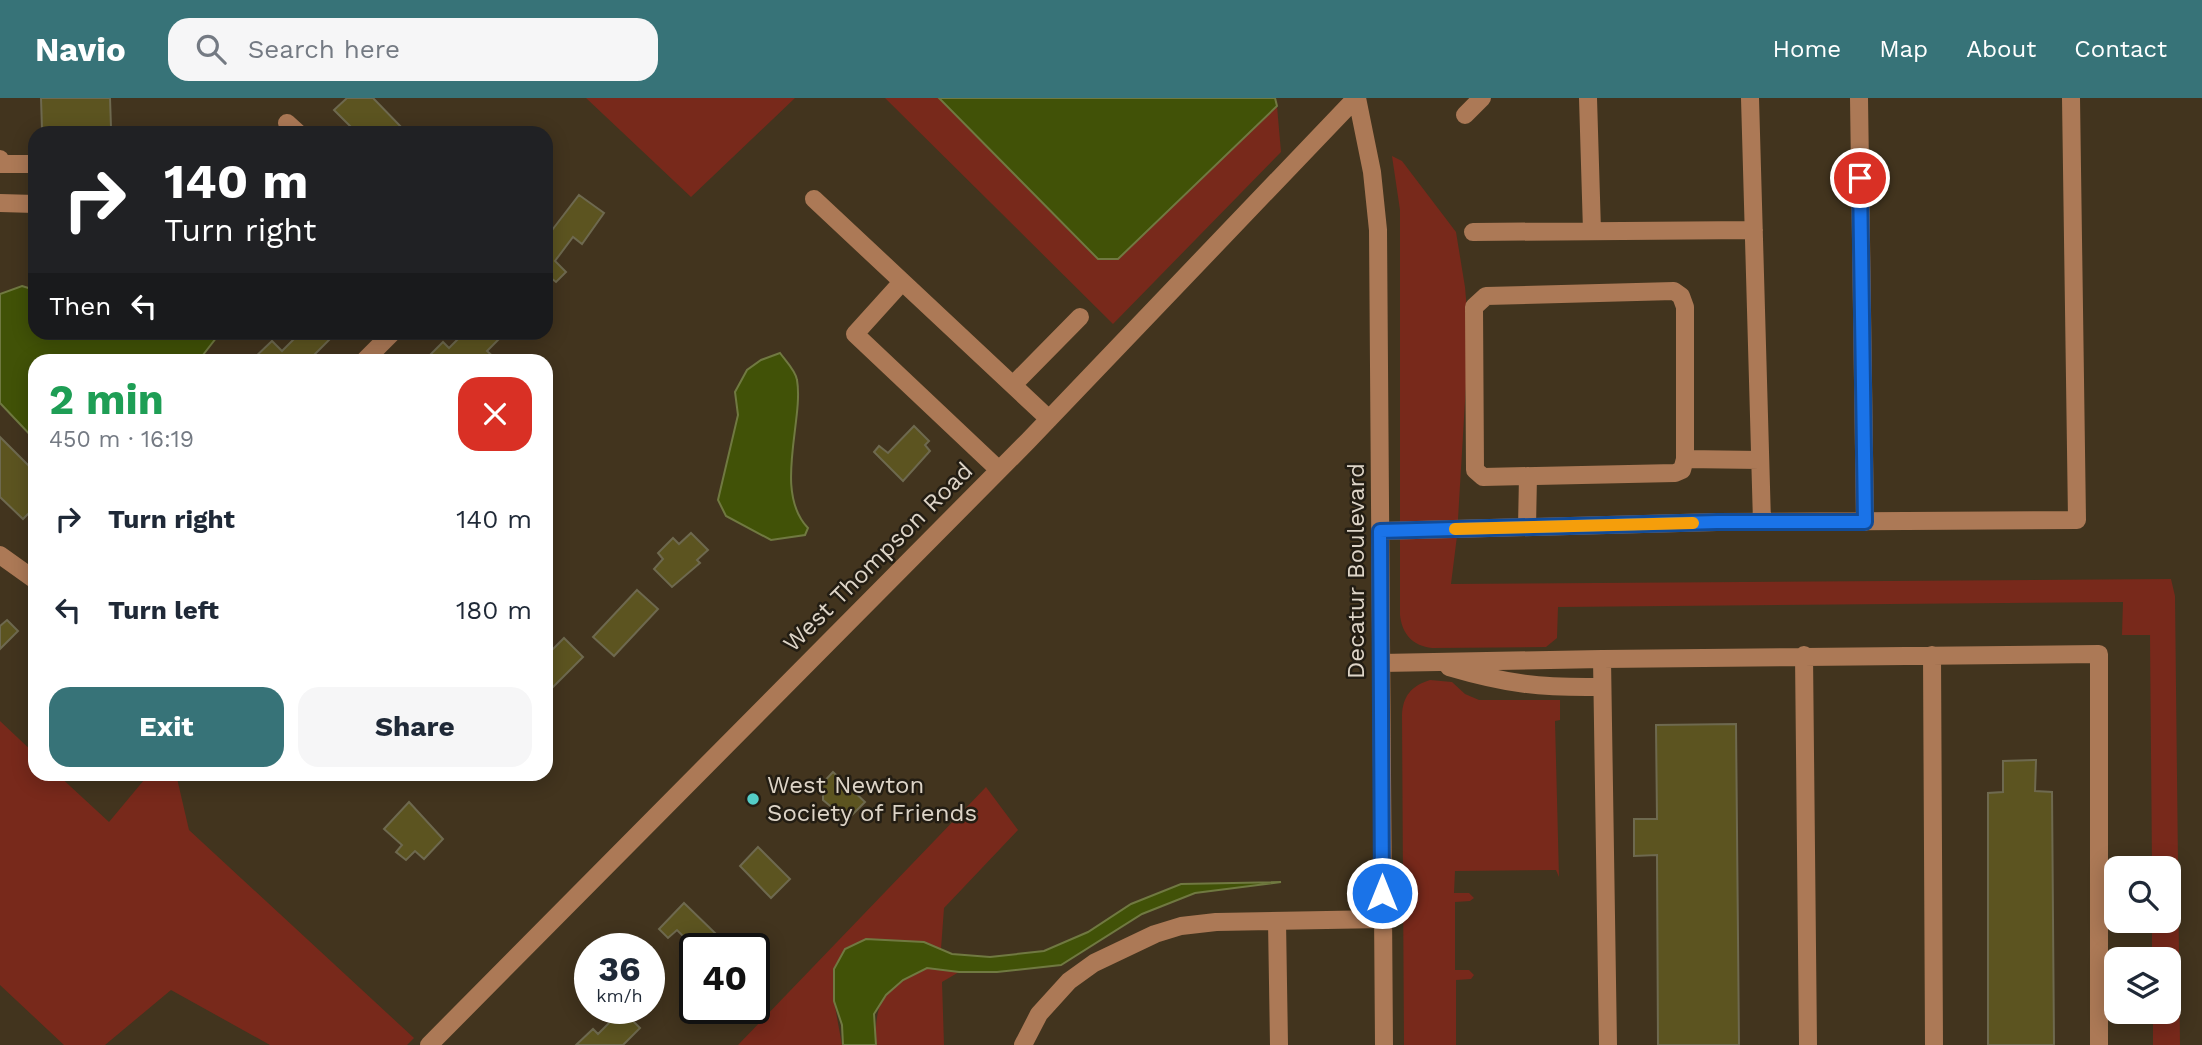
<!DOCTYPE html>
<meta charset="utf-8">
<style>
:root{--surface:#fff;--page:#f6f6f7;--text:#1f2937;--muted:#747a83;--accent:#377378}
body{margin:0;font-family:"Work Sans",sans-serif;background:var(--page);color:var(--text);height:100vh;display:flex;flex-direction:column;font-size:26px;white-space:nowrap}
*{box-sizing:border-box;margin:0}
p{font-size:23px;color:var(--muted)}
.icon{flex:none;width:38px;height:38px;fill:none;stroke:currentColor;stroke-width:2;stroke-linecap:round;stroke-linejoin:round}
.map{position:relative;flex:1;overflow:hidden}
.side{position:absolute;left:28px;top:256px;width:525px;height:427px;display:flex;flex-direction:column;background:var(--surface);border-radius:21px;box-shadow:0 4px 18px #0003}
.side>*{flex:none}
.hud{position:absolute;left:28px;top:28px;width:525px;height:214px;border-radius:21px;box-shadow:0 4px 18px #0003;background:#202124;color:#fff;overflow:hidden}
.tools{position:absolute;left:2104px;top:758px;display:grid;gap:14px}
.tools a{display:grid;place-items:center;width:77px;height:77px;border-radius:14px;background:var(--surface);box-shadow:0 4px 18px #0003;font-size:35px}
.speed{position:absolute;left:574px;top:835px;display:flex;gap:14px;font-size:35px;font-weight:700;text-align:center}
.speed>*{display:grid;place-content:center;width:91px;height:91px;border-radius:50%;background:var(--surface);box-shadow:0 4px 18px #0003;line-height:1}
.speed small{font-size:18px;font-weight:400}
.speed .limit{border:4px solid #111;border-radius:10px;background:#fff;color:#111}
.pin{position:absolute;display:grid;place-items:center;width:60px;height:60px;color:#fff;margin:-30px;border:4px solid #fff;border-radius:50%;box-shadow:0 2px 7px #0007}
.me{position:absolute;width:77px;margin:-38px;rotate:0deg;stroke-linejoin:round;filter:drop-shadow(0 0 5px #0008)}
.turn{display:flex;align-items:center;gap:24px;height:147px;padding:0 21px;font-size:32px}
.turn .icon{width:91px;height:91px;stroke-width:2.5}
.turn b{display:block;font-size:49px;line-height:60px}
.then{display:flex;align-items:center;height:66px;padding:0 21px;background:#0003;gap:14px;font-size:26px}
.round{display:grid;place-items:center;flex:none;width:74px;height:74px;border-radius:21px;background:var(--page)}
.head{display:flex;align-items:center;justify-content:space-between;height:119px;padding:0 21px}
h1{font-size:42px;font-weight:700;line-height:52px;color:#1e9e55}
.button{display:flex;gap:14px;margin-top:auto;padding:14px 21px}
.button a{flex:1;height:80px;border-radius:21px;background:var(--accent);color:#fff;font-size:28px;font-weight:700;line-height:80px;text-align:center}
.button a+a{background:var(--page);color:var(--text)}
ul{padding:0;list-style:none}
li{display:flex;align-items:center;gap:21px;height:91px;padding:0 21px}
li div{flex:1}
li b{display:block;font-size:26px}
li em{font-style:normal}
header{display:flex;align-items:center;gap:42px;box-sizing:border-box;height:98px;padding:0 35px;background:var(--accent);color:#fff}
header strong{font-size:33px}
nav{display:flex;gap:38px;margin-inline-start:auto;font-size:24px}
.search{width:490px;height:63px;background:var(--page);display:flex;align-items:center;gap:18px;box-sizing:border-box;padding:0 24px;border-radius:21px;color:var(--muted);font-size:26px}
.map>svg:first-child{display:block}
</style>
<header>
<strong>Navio</strong>
<div class="search"><svg class="icon" aria-label="search" viewBox="0 0 24 24"><circle cx="10" cy="10" r="6"/><path d="M15 15l6 6"/></svg>Search here</div>
<nav><a>Home</a><a>Map</a><a>About</a><a>Contact</a></nav>
</header>
<div class="map">
<svg width="2202" height="947" viewBox="0 0 2202 947">
<rect width="100%" height="100%" fill="#42341e"/>
<!-- green -->
<path fill="#78291b" d="M586,0H795L691,99Z
M885,0H939L1098,161H1118L1277,8L1281,54L1113,226Z
M1392,58L1402,63L1456,134L1465,189L1469,236L1457,438L1451,486L2171,481L2175,498L2180,947H2153V914H2168V861H2152V823L2168,822V770H2152L2150,537H2122L2123,504L1558,509L1557,540L1546,549L1432,550C1413,548 1402,536 1400,517V112Z
M1430,582L1452,584L1465,596L1479,602H1560V622L1555,623L1559,779L1556,772L1455,773L1454,795H1469L1474,800L1470,803L1455,804V872H1469L1474,877L1471,881L1456,882V947H1404L1402,617C1403,598 1411,588 1430,582Z
M0,623L35,656V676H57L109,724L149,676H176L189,732L414,940L407,947H270L171,892L105,947H64L0,887Z
M986,689L1018,732L944,810L941,851L907,843L845,851L834,872V903L842,947H738Z
M927,870L959,874L942,884L944,947H876C874,899 886,890 927,870Z"/>
<!-- water -->
<path fill="#415207" stroke="#707941" stroke-width="2" d="M939,0H1275L1277,8L1118,161H1098Z
M22,188L35,192V234L220,235L199,262H35V342L0,305V196Z
M780,255C785,262 796,273 797,282C804,322 773,394 808,430L805,437L771,442L726,418L718,402L738,317L735,294L747,272L761,262Z
M1281,784L1195,795L1142,816L1061,867L997,874H959L927,870L903,882L886,897L874,916L876,947H843L842,927L834,903V871L845,851L866,841L924,844L952,856L990,859L1044,853L1088,834L1131,806L1181,786Z"/>
<!-- building -->
<path fill="#5c5420" stroke="#6e694f" stroke-width="2" d="M41,0H110L111,30L42,31Z
M347,0H373L407,35H357L334,12Z
M579,97L604,115L582,146L573,139L555,163L566,174L556,184L546,176V140Z
M301,234H337L309,262H252L272,243L282,253Z
M465,234H506L487,253L497,262H425L443,244L449,250Z
M914,328L929,343L925,347L930,353L903,383L874,354L879,348L888,355Z
M0,339L35,374V409L23,421L0,399Z
M691,435L708,452L697,462L700,465L672,489L654,471L663,461L658,455L673,440L679,446Z
M637,492L658,511L614,558L593,539Z
M7,522L18,533L0,551V528Z
M564,540L583,559L546,596V558Z
M1736,626L1739,947H1658L1657,757L1634,758V721H1657L1656,627Z
M2036,662L2035,693L2052,694L2054,947H1988V695L2003,694V663Z
M833,674L865,704L847,722L823,702V696L818,690Z
M409,704L443,741L424,761L415,753L406,762L396,754L402,747L384,731Z
M758,749L790,781L771,800L740,768Z
M684,805L716,836L702,850H695L677,832L668,840L659,831Z
M622,912L640,930L623,947H576L593,931L598,936Z"/>
<g fill="none" stroke-linecap="round" stroke-linejoin="round">
<!-- minor -->
<path stroke="#ac7956" stroke-width="18" d="M1357,0L1372,74L1378,132L1384,947
M1588,0L1592,133
M1750,0L1762,424
M1859,0L1865,424
M1465,17L1482,0
M287,25L298,35
M0,61V66H35
M814,101L1049,321
M0,105L35,106
M1473,134L1754,132
M902,184L855,236L999,372
M1674,193L1681,198L1685,209V361L1682,372L1675,375L1483,379L1475,372L1474,209L1486,198Z
M365,262L393,234
M1013,287L1080,219
M1685,361L1760,362
M1527,429L1528,378
M1380,433L1717,424L2077,422L2071,0
M0,457L35,482
M1804,557L1808,947
M1932,557L1934,947
M1381,565L1602,561
M1449,569C1507,586 1541,590 1601,589
M1277,823L1279,947
M429,947L1028,343L1356,0
M1023,947L1039,916L1069,883L1094,865L1155,836L1181,828L1216,824L1383,821
M1608,947L1602,561L2099,556V947"/>
</g>
<g fill="none" stroke-linecap="round" stroke-linejoin="round">
<!-- route casing -->
<g stroke="#114b97" stroke-width="18">
<path id="route" d="M1382,795L1380,433L1717,424H1865L1860,80"/>
</g>
<!-- route -->
<use href="#route" stroke="#1a73e8" stroke-width="12"/>
<!-- slow -->
<path stroke="#f59e0b" stroke-width="12" d="M1455,431L1693,425"/>
</g>
<!-- markers -->
<circle fill="#54cdc7" stroke="#231d13" stroke-width="2.5" cx="753" cy="701" r="7"/>
<g text-anchor="middle" stroke-width="5" stroke-linejoin="round" paint-order="stroke">
<!-- street labels -->
<g font-size="24" fill="#ddd4c7" stroke="#231d13">
<text transform="translate(878 459) rotate(-45)" y="8">West Thompson Road</text>
<text transform="translate(1356 473) rotate(-90)" y="8">Decatur Boulevard</text>
</g>
<!-- poi labels -->
<g font-size="24" fill="#ddd4c7" stroke="#231d13" text-anchor="start">
<text x="767" y="695">West Newton<tspan x="767" dy="28">Society of Friends</tspan></text>
</g>
</g>
</svg>
<div class="tools">
<a><svg class="icon" aria-label="search" viewBox="0 0 24 24"><circle cx="10" cy="10" r="6"/><path d="M15 15l6 6"/></svg></a>
<a><svg class="icon" aria-label="layers" viewBox="0 0 24 24"><path d="M12 4l9 5-9 5-9-5zM3 14l9 5 9-5"/></svg></a>
</div>
<div class="speed"><div>36<small>km/h</small></div><div class="limit">40</div></div>
<div class="pin" style="left:1860px;top:80px;background:#d93025"><svg class="icon" aria-label="arrive" viewBox="0 0 24 24"><path d="M6 21V4h12l-3 4 3 4H6"/></svg></div>
<svg class="me" style="left:1382px;top:795px" viewBox="-20 -20 40 40"><circle r="17" fill="#1a73e8" stroke="#fff" stroke-width="3"/><path d="M0-11L8 9 0 5-8 9z" fill="#fff"/></svg>
<div class="hud">
<div class="turn"><svg class="icon" aria-label="right" viewBox="0 0 24 24"><path d="M7 20v-9h11M14 6l5 5-5 5"/></svg><div><b>140 m</b>Turn right</div></div>
<div class="then">Then<svg class="icon" aria-label="left" viewBox="0 0 24 24"><path d="M17 20v-9H6M10 6l-5 5 5 5"/></svg></div>
</div>
<section class="side">
<div class="head"><div><h1>2 min</h1><p>450 m · 16:19</p></div><a class="round" style="background:#d93025;color:#fff"><svg class="icon" aria-label="close" viewBox="0 0 24 24"><path d="M6 6l12 12M18 6L6 18"/></svg></a></div>
<ul>
<li><svg class="icon" aria-label="right" viewBox="0 0 24 24"><path d="M7 20v-9h11M14 6l5 5-5 5"/></svg><div><b>Turn right</b></div><em>140 m</em></li>
<li><svg class="icon" aria-label="left" viewBox="0 0 24 24"><path d="M17 20v-9H6M10 6l-5 5 5 5"/></svg><div><b>Turn left</b></div><em>180 m</em></li>
</ul>
<div class="button"><a>Exit</a><a>Share</a></div>
</section>
</div>
